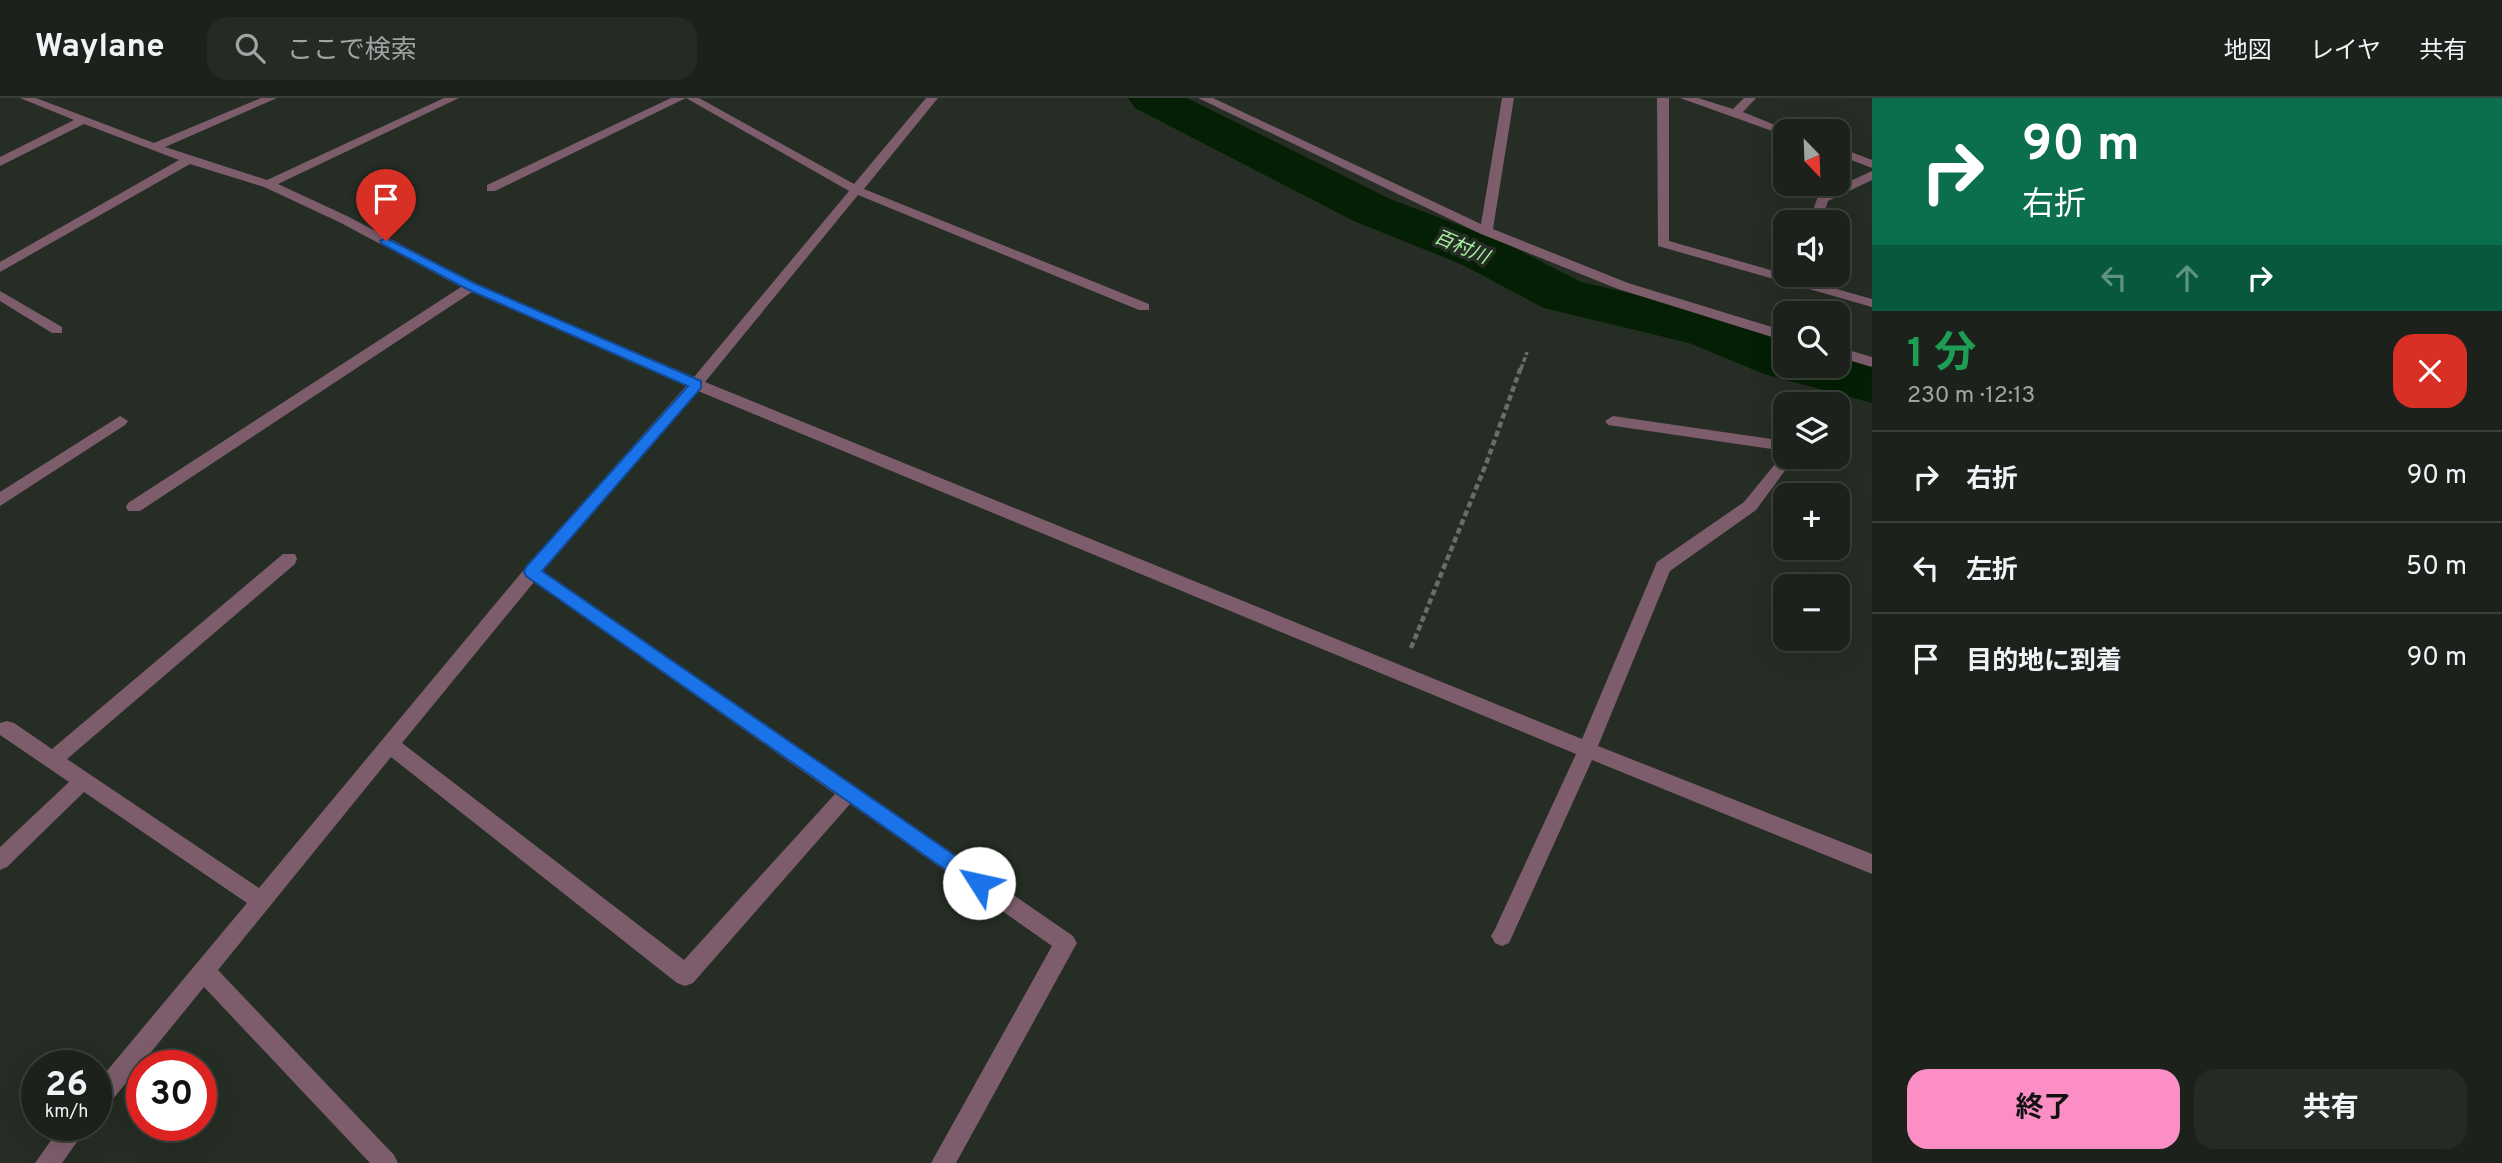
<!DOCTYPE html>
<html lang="ja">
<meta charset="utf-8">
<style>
:root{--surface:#1c221b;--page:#252a24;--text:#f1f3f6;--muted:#a0a4a3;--line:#3a3f3a;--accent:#fb8fc5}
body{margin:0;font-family:Overpass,"Noto Sans JP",sans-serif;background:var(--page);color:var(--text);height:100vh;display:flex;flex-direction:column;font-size:26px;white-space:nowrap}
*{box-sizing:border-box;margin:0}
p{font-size:23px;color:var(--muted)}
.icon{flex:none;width:38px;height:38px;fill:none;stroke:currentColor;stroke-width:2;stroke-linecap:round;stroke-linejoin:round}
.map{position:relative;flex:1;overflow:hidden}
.sheet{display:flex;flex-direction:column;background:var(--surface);width:630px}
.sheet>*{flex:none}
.banner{background:#0b6e4f;color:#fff;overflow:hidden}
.needle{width:46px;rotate:157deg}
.buttons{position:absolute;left:1773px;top:21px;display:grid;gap:14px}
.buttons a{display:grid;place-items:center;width:77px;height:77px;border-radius:14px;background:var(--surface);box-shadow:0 7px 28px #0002,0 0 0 2px var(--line);font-size:35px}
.speed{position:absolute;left:21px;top:952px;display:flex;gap:14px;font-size:35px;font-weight:700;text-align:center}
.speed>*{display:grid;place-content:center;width:91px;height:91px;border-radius:50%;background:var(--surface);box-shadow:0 7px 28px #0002,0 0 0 2px var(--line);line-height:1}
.speed small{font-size:18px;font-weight:400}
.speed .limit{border:10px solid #d22;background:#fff;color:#111}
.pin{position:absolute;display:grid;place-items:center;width:60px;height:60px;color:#fff;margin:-72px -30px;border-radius:50% 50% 50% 0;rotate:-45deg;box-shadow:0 0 7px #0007}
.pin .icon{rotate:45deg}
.me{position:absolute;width:77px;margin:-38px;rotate:305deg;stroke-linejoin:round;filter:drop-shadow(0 0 5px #0008)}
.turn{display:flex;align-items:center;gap:24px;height:147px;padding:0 35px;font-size:32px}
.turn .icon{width:91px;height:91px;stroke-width:2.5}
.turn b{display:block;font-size:49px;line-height:60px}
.lanes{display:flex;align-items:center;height:66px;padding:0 35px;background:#0003;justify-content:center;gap:35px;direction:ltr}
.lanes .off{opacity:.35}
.round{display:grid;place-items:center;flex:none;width:74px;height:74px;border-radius:21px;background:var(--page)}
.overview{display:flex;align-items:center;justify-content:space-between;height:119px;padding:0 35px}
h1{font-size:42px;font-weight:700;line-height:52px;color:#1e9e55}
.cta{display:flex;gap:14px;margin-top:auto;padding:14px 35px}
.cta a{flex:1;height:80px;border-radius:21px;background:var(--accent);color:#111;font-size:28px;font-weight:700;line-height:80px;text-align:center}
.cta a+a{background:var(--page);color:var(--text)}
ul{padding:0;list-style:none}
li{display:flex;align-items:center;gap:21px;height:91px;padding:0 35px;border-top:2px solid var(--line)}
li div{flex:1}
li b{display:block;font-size:26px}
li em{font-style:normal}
header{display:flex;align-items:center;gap:42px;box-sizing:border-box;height:98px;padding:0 35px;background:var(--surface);border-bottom:2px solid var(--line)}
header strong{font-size:33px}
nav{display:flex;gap:38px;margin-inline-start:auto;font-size:24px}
.search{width:490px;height:63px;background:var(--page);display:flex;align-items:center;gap:18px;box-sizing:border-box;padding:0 24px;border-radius:21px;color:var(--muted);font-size:26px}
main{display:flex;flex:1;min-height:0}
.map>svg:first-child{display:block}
</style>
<header>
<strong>Waylane</strong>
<div class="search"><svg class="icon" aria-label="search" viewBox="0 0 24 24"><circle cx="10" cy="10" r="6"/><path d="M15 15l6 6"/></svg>ここで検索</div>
<nav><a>地図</a><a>レイヤ</a><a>共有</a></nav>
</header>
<main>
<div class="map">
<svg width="1872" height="1065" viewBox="0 0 1872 1065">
<rect width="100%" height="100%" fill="#252d24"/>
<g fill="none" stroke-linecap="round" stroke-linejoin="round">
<!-- river -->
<path fill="#041f03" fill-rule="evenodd" d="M1128,0H1187L1390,101L1501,143L1581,184L1725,217L1785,240V268H1838V256L1872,265V305L1764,276L1689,245L1544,210L1463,167L1354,123L1135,10Z"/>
<!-- path-far1 -->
<path stroke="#676e66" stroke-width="3.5" stroke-dasharray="5 2.5" stroke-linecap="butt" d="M1521,271L1527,254"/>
<!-- path -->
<path stroke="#676e66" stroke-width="4.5" stroke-dasharray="6 3.5" stroke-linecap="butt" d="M1411,550L1486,366L1521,269"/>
<!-- minor -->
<path fill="#7d5d6c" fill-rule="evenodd" d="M20,0H36L154,45L261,0H277L165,49L267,82L444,0H459L278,86L347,118L476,186L694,279L849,93L686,0L495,93H487V87L671,0H699L854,86L926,0H938L864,91L1149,206V212H1139L858,97L705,284L1582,641L1657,464L1744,404L1785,354V359H1795L1756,412L1670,473L1598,648L1872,756V776L1592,662L1509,845L1502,848L1495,845L1491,838L1495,831L1576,656L698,293L543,473L1073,838L1077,845L1073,852L956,1065H931L1052,848L850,706L693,885L685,888L677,885L391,659L218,872L394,1057L398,1065H370L204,889L104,1012L96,1015V986L247,805L84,694L7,769L0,772V749L69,684L0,637V625L7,623L14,625L52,651L283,456H295L297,461L295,466L67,661L259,790L526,469L686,288L472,194L140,413H128L126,409L128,405L461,189L339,124L264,89L190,66L0,174V164L179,62L84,26L0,68V59L74,22ZM534,484L835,696L684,862L402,645Z
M1198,0H1213L1481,126L1502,0H1514L1493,131L1628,185L1785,233V243L1618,191L1481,136Z
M1657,0H1669V143L1872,201V209L1658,148Z
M1680,0H1698L1733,11L1744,0H1756L1743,14L1790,33H1785V37L1781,36Z
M1838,49L1872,62V70L1838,57Z
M1872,73V82L1828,103L1821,124H1809L1818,98Z
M0,193L62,229V235H52L0,203Z
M1838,249L1872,259V269L1838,259Z
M120,318L128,323L125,327L0,408V394Z
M1613,318L1785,343V353L1608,327L1605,323Z
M62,1027H89L62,1065H35Z"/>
</g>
<!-- route -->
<path fill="#1a73e8" stroke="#114b97" stroke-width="2" d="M386,140L476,186L701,283V290L542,473L986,779L988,785L986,791L979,794L973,791L526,478L524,474L526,469L688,288L467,191L382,146L380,143Z"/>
<g text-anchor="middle" stroke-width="7" stroke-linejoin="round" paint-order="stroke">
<!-- far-water labels -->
<g font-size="19" font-style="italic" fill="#a7f3a0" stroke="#252d24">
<text transform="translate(1462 148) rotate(23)" y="7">百村川</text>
</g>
</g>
</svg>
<div class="buttons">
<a><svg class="needle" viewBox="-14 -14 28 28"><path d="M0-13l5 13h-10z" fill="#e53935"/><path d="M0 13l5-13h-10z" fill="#a0a4a3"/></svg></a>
<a><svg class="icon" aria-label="sound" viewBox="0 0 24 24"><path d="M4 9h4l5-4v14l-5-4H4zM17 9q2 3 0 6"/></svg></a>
<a><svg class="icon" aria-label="search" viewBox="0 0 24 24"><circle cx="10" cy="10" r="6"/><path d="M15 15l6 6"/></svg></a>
<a><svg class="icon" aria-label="layers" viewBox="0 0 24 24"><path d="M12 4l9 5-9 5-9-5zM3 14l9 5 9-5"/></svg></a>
<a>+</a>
<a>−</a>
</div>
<div class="speed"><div>26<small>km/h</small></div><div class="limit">30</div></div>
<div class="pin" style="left:386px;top:143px;background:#d93025"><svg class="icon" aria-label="arrive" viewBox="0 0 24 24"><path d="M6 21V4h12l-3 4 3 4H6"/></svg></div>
<svg class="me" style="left:979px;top:785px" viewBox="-20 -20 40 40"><circle r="19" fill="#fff"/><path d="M0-13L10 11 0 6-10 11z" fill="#1a73e8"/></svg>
</div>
<section class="sheet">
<div class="banner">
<div class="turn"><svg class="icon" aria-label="right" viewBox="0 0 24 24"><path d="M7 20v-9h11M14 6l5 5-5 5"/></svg><div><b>90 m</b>右折</div></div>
<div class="lanes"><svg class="icon off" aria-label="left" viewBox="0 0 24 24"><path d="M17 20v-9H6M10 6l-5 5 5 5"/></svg><svg class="icon off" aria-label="ahead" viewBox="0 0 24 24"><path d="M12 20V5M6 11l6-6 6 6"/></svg><svg class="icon" aria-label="right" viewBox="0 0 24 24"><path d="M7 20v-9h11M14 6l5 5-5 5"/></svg></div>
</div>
<div class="overview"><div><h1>1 分</h1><p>230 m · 12:13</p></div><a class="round" style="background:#d93025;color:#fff"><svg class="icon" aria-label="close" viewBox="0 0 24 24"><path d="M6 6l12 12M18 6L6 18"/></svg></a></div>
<ul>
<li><svg class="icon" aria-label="right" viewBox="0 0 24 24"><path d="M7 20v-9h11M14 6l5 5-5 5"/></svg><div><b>右折</b></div><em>90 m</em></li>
<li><svg class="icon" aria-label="left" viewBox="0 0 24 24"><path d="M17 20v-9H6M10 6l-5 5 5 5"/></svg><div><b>左折</b></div><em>50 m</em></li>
<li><svg class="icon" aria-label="arrive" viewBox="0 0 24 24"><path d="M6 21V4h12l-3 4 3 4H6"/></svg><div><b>目的地に到着</b></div><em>90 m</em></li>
</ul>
<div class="cta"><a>終了</a><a>共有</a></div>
</section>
</main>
